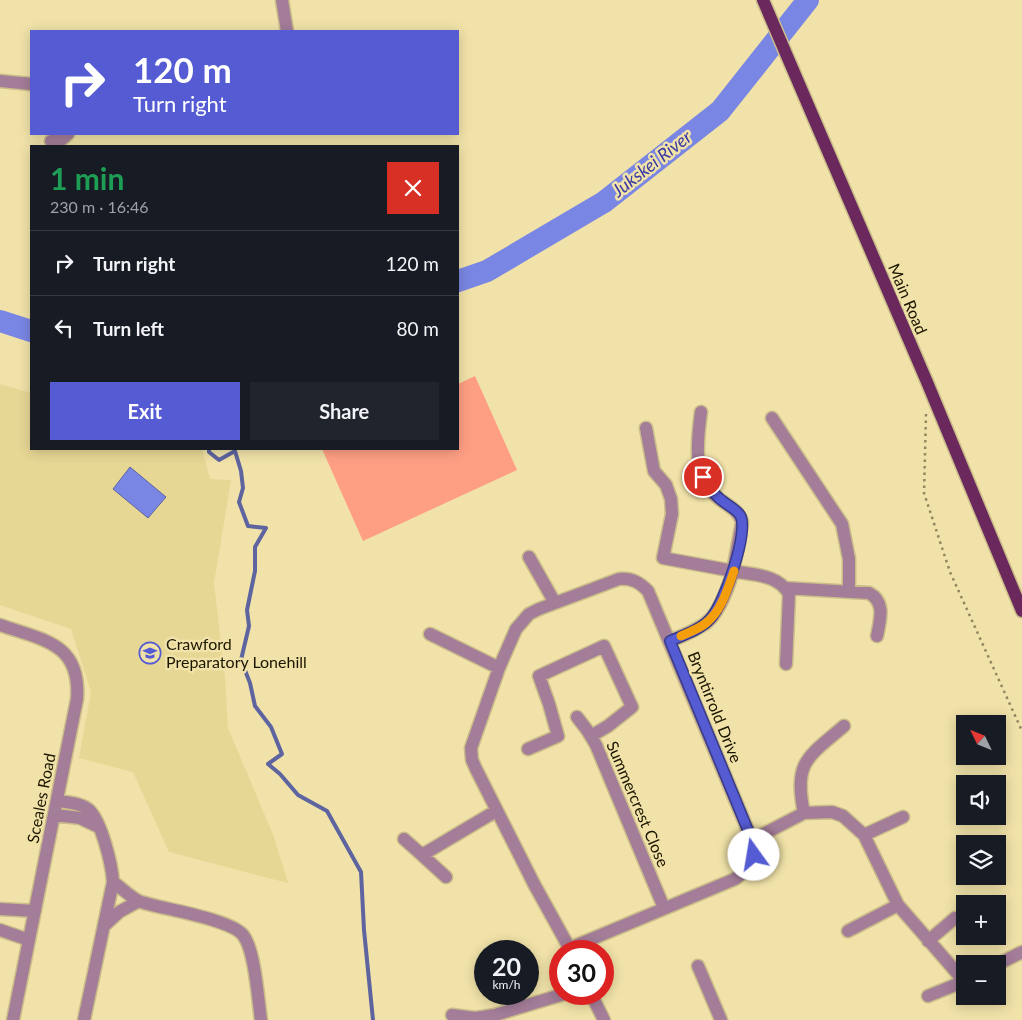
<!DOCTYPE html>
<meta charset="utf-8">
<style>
:root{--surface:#171b24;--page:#20242c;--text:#f1f3f6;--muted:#9ea1a6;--line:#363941;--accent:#555bd2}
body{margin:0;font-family:Lato,sans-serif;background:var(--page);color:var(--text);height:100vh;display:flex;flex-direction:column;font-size:19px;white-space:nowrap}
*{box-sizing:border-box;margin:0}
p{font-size:16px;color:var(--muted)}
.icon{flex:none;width:28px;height:28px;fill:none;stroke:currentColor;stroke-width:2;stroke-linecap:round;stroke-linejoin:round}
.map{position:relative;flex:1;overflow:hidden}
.panel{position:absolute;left:30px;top:145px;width:429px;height:305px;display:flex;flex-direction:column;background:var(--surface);border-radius:0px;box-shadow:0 2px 12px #0003}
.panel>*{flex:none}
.banner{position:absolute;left:30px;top:30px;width:429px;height:105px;border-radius:0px;box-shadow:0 2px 12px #0003;background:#555bd2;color:#fff;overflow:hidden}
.needle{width:32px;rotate:313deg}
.controls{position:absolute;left:956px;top:715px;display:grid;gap:10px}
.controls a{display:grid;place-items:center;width:50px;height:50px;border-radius:0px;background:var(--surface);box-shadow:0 2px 12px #0003;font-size:25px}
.speed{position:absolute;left:474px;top:940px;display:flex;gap:10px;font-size:25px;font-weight:700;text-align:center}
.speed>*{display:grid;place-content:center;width:65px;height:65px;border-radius:50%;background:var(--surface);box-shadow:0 2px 12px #0003;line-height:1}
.speed small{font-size:12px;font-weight:400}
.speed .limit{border:8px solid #d22;background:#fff;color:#111}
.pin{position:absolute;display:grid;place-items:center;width:42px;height:42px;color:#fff;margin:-21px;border:2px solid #fff;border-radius:50%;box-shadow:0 1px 5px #0007}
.me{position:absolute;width:55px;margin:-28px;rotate:347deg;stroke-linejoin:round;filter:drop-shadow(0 0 4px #0008)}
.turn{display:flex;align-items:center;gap:18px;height:105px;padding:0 20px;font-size:22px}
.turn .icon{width:65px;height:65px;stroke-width:2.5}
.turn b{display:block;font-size:35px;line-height:42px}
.round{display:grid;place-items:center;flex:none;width:52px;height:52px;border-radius:0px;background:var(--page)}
.summary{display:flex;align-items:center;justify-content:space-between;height:85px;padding:0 20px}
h1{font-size:30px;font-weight:700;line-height:38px;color:#1e9e55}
.primary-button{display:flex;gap:10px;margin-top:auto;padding:10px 20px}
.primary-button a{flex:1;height:58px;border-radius:0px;background:var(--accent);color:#fff;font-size:20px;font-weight:700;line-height:58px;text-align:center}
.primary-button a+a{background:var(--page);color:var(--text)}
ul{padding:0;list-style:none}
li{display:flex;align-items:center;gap:15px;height:65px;padding:0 20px;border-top:1px solid var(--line)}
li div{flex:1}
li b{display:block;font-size:19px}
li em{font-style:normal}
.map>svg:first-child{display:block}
</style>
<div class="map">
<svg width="1022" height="1020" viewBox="0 0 1022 1020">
<rect width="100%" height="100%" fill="#f0e2a8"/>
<!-- built -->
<path fill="#e7d795" d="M0,384L31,393V449H202L210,479L231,480L214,583L225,677L228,728L274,837L288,883L169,852L133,772L79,758L91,692L71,629L0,605Z"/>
<!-- green -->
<path fill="#fe9f84" d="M475,376L517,470L363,541L322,449H458V384Z"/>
<!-- water -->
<path fill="#7a86e3" stroke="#5e649f" d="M130,467L166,497L148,518L113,489Z"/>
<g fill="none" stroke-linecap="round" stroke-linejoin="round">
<!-- stream -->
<path stroke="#5e649f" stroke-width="4" d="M209,449V452L219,460L235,451L241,471L243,488L239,502L248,526L266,528L255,547V571L247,610L249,626L241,660L250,683L255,706L271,727L282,754L268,764L280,774L298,795L327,811L361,872L364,930L373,1020"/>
<!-- river -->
<path stroke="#7a86e3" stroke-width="22" d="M458,281L487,271L604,202L720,111L808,0
M0,321L31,331"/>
<!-- minor casing -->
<g stroke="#cabd8a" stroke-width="15">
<path id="minor" d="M282,0L287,31
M0,81L31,84
M51,141L61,140L68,134
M772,418L842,524L849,559V591
M646,428L654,471L666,485L671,499L672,514L663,558L733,571L742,522C739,510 728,506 718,498C692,476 697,442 701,412
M529,557L555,603
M785,588L869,593C886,602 880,620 877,636
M0,625C43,640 81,643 77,699L13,1020
M430,634L499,668
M670,641C682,636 695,631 706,623C720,612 728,588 733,571C753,575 778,574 789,594L786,664
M577,717L587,730L596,745L664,908
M528,749L558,736L549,704L539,676L604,646L632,707L608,726L591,736
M57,801C67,802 80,803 88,809C101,819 112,865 113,882L84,1020
M804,813C793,762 808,757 844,726
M55,815L80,818L99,827
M864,835L903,817
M404,839L422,855L496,811
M752,840L804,813L832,812L843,816L864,835L898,905L964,981
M422,855L446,877
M113,882C122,888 131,898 141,902C163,909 230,919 243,935C255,950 258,1000 261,1020
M0,909L35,911
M105,925L119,912L139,901
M0,930L29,940
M848,931L898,905
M928,941L955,918
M570,948L735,879C752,867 754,861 752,840L648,591C639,582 632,578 619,579L539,609L529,614L516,629L499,668L471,748L472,760L476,769L534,884L571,951
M998,964L1022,952
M698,966L721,1020
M591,994L604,1020
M928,996L965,981
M452,1015L475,1018L495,1015L564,994"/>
</g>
<!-- major casing -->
<g stroke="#cabd8a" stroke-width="15">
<path id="major" d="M763,0L927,382L1022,611"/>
</g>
<!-- path -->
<path stroke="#91875e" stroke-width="2.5" stroke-dasharray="2.5 4" stroke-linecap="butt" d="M926,414L924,493L950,572L1022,731"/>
<!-- minor -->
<use href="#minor" stroke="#a47d99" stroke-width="12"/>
<!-- major -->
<use href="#major" stroke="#6b285d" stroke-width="12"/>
</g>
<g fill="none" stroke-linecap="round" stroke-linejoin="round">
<!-- route casing -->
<g stroke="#373b88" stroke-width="12">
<path id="route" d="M703,477C708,484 712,493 719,498C725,504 735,508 740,515C750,531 723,606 710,619C700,630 684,635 670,641L752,840L754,855"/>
</g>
<!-- route -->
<use href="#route" stroke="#555bd2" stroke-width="9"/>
<!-- slow -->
<path stroke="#f59e0b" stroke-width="9" d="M681,636C689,632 699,629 706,623C721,612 728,588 734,571"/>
</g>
<!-- icons -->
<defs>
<g id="school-ring" transform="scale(1.125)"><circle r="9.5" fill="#f0e2a8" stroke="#555bd2" stroke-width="1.5"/><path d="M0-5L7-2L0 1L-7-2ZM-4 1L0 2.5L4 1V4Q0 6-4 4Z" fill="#555bd2"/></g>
</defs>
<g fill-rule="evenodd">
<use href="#school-ring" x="150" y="653"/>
</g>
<g text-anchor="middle" stroke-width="5" stroke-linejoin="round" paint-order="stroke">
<!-- street labels -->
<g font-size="16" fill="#1b1601" stroke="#f0e2a8">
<text transform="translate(908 299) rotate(67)" y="6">Main Road</text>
<text transform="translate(715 707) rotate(68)" y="6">Bryntirrold Drive</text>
<text transform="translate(41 798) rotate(-79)" y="6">Sceales Road</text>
<text transform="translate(638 804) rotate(67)" y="6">Summercrest Close</text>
</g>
<!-- poi labels -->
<g font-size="16" fill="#1b1601" stroke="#f0e2a8" text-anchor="start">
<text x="166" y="650">Crawford<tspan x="166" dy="18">Preparatory Lonehill</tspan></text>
</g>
<!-- water labels -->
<g font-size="18" font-style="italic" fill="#3939a5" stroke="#f0e2a8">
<text transform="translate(652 164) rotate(-38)" y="6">Jukskei River</text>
</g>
</g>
</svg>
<div class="controls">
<a><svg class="needle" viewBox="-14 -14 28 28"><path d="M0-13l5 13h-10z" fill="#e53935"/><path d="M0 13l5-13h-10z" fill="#9ea1a6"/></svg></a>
<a><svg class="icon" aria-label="sound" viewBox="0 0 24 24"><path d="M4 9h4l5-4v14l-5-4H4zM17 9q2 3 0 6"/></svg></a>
<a><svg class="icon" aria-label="layers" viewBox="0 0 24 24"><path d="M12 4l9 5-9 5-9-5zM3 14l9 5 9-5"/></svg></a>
<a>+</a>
<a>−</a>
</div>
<div class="speed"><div>20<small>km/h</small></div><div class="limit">30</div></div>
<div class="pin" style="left:703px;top:477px;background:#d93025"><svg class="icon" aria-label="arrive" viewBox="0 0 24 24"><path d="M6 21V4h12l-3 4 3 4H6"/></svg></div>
<svg class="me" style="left:754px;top:855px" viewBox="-20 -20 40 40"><circle r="19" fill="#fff"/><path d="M0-13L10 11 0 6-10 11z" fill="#555bd2"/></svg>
<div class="banner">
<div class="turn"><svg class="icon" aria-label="right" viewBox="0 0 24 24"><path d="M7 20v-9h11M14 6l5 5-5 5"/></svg><div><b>120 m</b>Turn right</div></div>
</div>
<section class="panel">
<div class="summary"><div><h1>1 min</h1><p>230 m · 16:46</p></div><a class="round" style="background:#d93025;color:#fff"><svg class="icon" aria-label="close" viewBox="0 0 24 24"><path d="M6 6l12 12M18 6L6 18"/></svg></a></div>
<ul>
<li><svg class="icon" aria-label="right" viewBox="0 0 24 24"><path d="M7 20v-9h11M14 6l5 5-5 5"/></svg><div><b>Turn right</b></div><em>120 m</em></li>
<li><svg class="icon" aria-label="left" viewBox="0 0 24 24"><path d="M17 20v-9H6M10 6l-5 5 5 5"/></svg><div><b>Turn left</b></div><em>80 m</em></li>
</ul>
<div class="primary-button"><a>Exit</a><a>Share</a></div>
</section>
</div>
